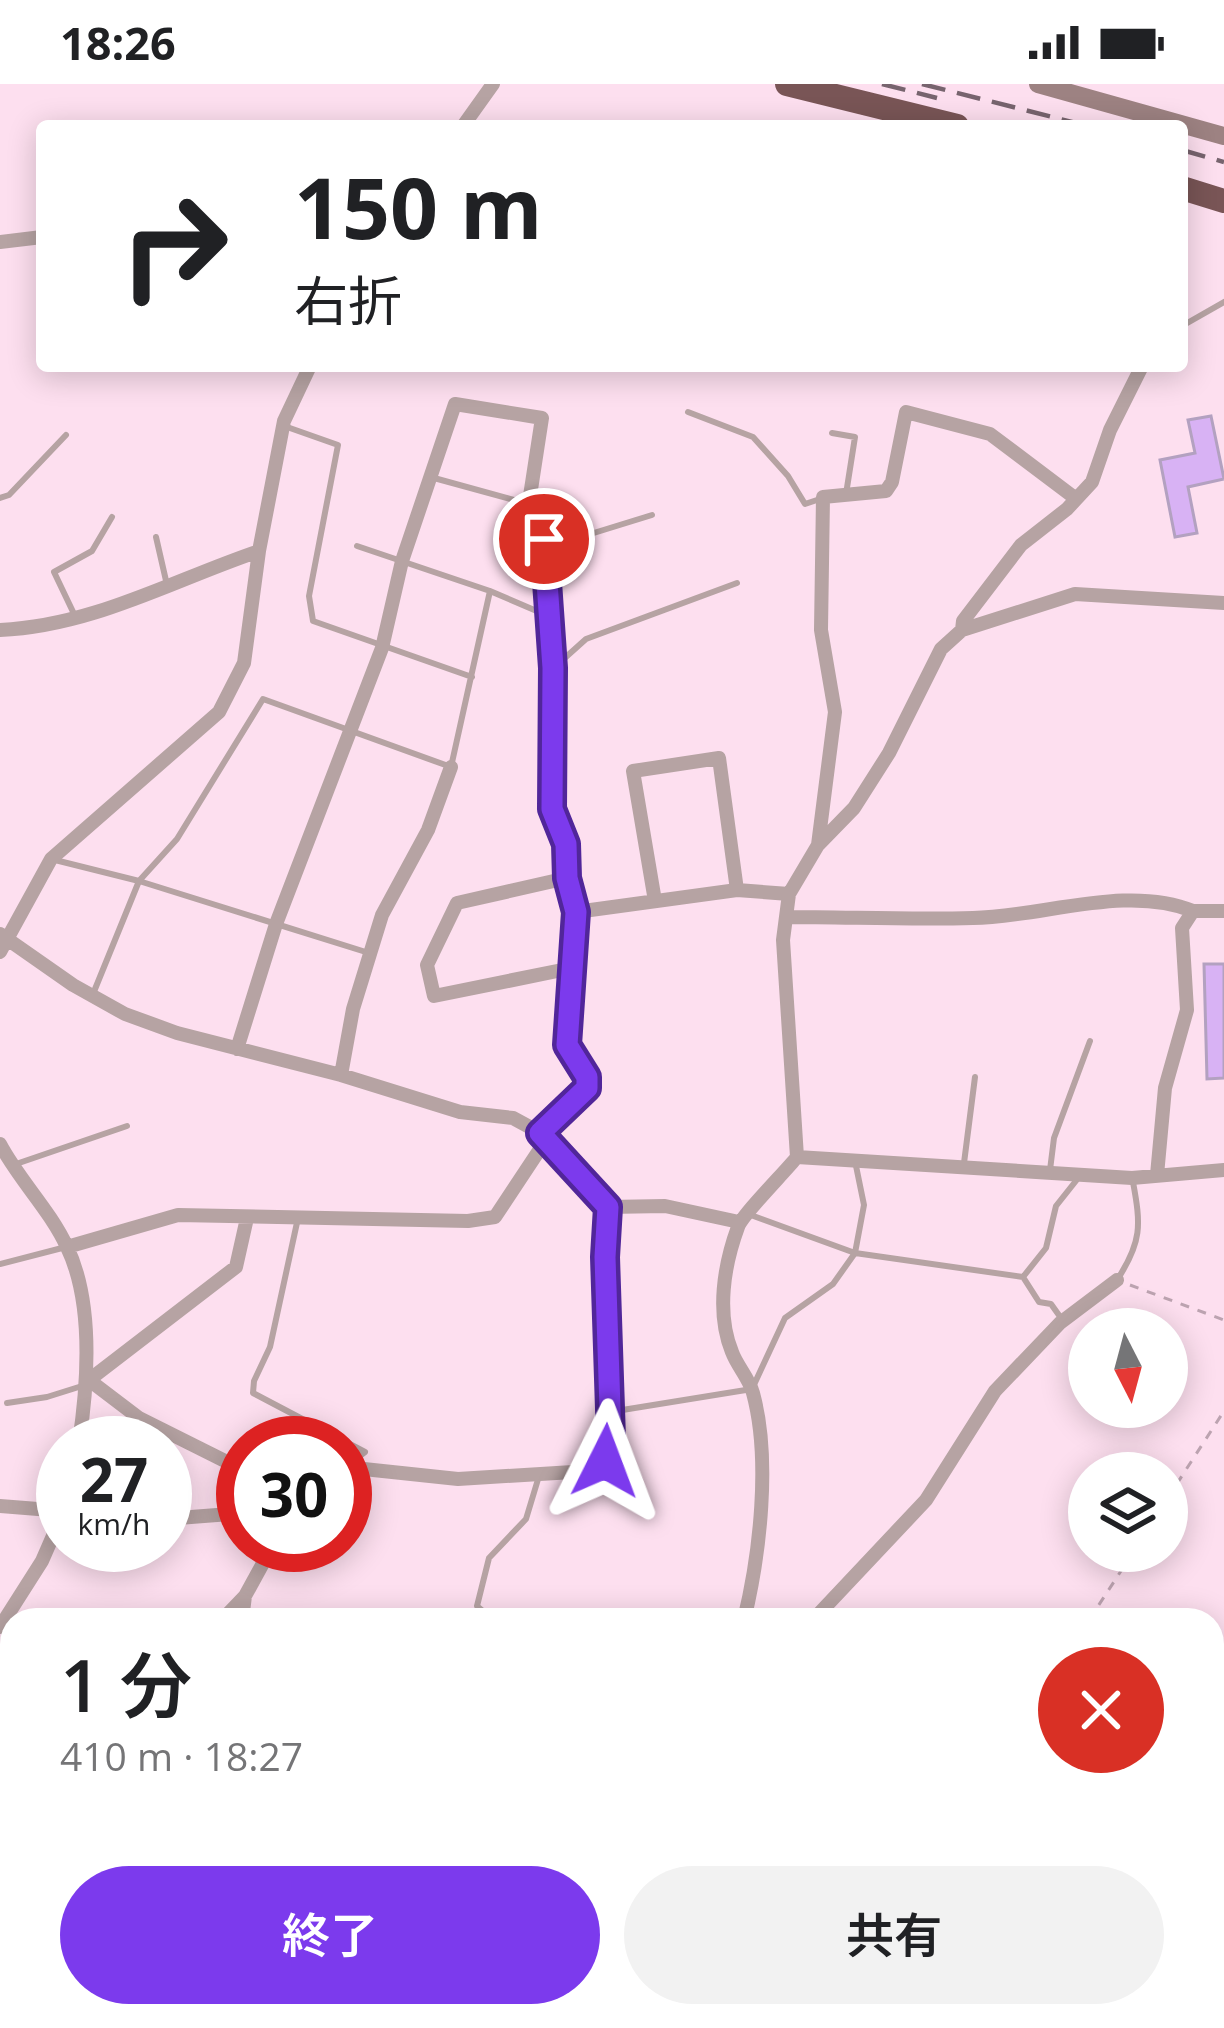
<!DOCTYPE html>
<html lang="ja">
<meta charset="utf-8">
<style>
:root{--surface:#fff;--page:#f2f2f2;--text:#202124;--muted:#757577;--accent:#7c3aed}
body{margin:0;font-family:"Open Sans","Noto Sans JP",sans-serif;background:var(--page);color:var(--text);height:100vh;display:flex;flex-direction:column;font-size:45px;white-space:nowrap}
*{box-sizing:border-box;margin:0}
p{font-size:39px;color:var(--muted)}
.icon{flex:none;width:66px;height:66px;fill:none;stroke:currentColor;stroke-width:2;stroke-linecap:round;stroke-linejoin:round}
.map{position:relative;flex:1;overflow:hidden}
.side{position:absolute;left:0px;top:1524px;width:1224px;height:420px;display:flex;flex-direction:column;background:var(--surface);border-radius:36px 36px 0 0;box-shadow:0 6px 30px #0003}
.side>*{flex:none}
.hud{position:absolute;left:36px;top:36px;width:1152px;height:252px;border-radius:12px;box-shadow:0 6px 30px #0003;background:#fff;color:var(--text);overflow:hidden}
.needle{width:78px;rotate:174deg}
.tools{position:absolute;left:1068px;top:1224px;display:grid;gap:24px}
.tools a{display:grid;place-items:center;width:120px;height:120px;border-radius:50%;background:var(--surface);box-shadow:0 6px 30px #0003;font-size:60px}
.speed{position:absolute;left:36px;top:1332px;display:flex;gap:24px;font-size:60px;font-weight:700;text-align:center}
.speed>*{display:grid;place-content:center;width:156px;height:156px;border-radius:50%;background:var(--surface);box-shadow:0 6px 30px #0003;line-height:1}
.speed small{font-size:30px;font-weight:400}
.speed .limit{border:18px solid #d22;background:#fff;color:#111}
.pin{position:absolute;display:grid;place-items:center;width:102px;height:102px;color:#fff;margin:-51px;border:6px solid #fff;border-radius:50%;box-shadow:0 3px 12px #0007}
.me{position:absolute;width:132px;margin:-66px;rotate:3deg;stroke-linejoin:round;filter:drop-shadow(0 0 9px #0008)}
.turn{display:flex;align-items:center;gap:42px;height:252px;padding:0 60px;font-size:54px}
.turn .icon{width:156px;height:156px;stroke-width:2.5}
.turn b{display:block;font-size:84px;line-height:102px}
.round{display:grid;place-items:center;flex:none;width:126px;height:126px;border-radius:63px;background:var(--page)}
.overview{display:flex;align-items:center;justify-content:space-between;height:204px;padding:0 60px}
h1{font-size:72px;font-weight:600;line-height:90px}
.primary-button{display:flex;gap:24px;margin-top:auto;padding:24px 60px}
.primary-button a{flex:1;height:138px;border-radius:72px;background:var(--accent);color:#fff;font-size:48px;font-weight:600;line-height:138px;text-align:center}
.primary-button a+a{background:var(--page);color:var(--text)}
.status{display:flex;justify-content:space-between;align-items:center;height:84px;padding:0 60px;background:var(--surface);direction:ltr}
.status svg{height:33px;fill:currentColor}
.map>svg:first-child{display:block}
</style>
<div class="status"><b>18:26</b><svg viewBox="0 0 49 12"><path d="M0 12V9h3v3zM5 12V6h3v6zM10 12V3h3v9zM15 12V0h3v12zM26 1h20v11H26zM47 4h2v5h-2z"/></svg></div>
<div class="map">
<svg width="1224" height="1944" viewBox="0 0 1224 1944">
<rect width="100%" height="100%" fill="#fddfef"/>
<!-- building -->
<path fill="#d8b2f4" stroke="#b3a1c0" stroke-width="3" d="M1211,332L1224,395L1188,403L1197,449L1175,453L1160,376L1195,369L1188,336Z
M1204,880H1224V994L1207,995Z"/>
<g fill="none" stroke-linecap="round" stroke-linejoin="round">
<!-- path -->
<path stroke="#bca3b0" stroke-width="3" stroke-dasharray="9 9" stroke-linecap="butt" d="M1130,1201L1224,1236
M1167,1415L1224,1327
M1089,1536L1134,1467
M361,1932L363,1944
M649,1942L707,1932"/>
<!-- lane -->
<path stroke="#b6a3a3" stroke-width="6" d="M1182,242L1224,218
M688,328L753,353L788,392L805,420L820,415
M287,343L338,361L309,512L313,537L472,593
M832,349L855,353L846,410
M434,394L525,419
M0,414L9,411L66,351
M156,453L167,501
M357,462L490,507L546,531
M551,473L584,452L652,431
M75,532L54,488L92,467L112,433
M557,581L586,555L737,499
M55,776L139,797L369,869
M93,910L139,797L177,755L263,615L451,683L490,507
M964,1079L975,993
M16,1080L127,1042
M1050,1086L1054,1054L1090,957
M748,1130L855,1169L1023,1193L1046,1164L1056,1122L1079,1093
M298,1134L270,1263L254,1297L253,1309L365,1368L349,1380
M0,1180L66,1163
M1023,1193L1039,1218L1051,1220L1061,1234
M1117,1196C1142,1158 1141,1141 1133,1098
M7,1319L47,1313L82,1302
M610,1328L752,1305L785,1234L833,1200L855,1169L864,1121L855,1077
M493,1536L477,1522L489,1474L526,1435L539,1392"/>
<!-- street -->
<path stroke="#b6a3a3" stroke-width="14" d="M463,42L493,0
M0,158L42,153
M0,546C93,542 173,496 259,467
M962,546L963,537L1021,461L1067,425L1092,398L1110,346L1142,282
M818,761L835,628L821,546L823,413L886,407L892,398L906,328L990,350L1075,414
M655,817L633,687L719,674L737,806
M1193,827H1224
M576,828L737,806L789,810
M787,833C849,833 911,836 973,834C1042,833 1127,800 1193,827L1182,844L1187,926L1165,1004L1157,1091
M0,850L73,901L125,930L177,949L341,991L460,1028L513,1034L548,1053L577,1092L608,1123L605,1173L611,1355L605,1377L589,1387L458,1395L345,1383
M0,868L51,775L219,628L244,579L259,467L284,337L310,282
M237,965L276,840L382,564L402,477L455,320L542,334L526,438L544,456L548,475L553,584L552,725L566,760L567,794L576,828L572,884L434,912L427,881L457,819L567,794
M341,991L353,925L382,831L428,746L451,683
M540,1049L587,1003V993L567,961L572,884
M0,1060C19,1096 50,1126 67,1163C94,1219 88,1299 79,1359
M797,1073L1132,1094L1224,1086
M608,1123L665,1122L739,1138
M67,1163L178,1131L468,1137L495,1133L548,1053
M89,1296L236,1183L247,1134
M89,1296L139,1334L243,1386
M0,1422L63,1427
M165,1435L243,1429
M222,1536L245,1512L273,1461
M242,1536L245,1512
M744,1536C760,1470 771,1375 753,1309C749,1294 737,1282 732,1268C716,1229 724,1181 738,1143C742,1131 785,1088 797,1073L783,856L789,810L818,761L854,724L889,669L941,565L962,546L1075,510L1224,519
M813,1536L926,1416L995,1307L1060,1239L1117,1196
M0,1543L42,1477L63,1429
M0,1776L12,1763
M0,1853L12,1837
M1212,1891L1224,1900
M635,1944L637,1932"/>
<!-- secondary -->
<path stroke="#9d8282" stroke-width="18" d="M1038,0L1224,52"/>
<!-- highway -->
<path stroke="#795556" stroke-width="24" d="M787,0L957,42
M1182,104L1224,117"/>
<!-- rail -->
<path stroke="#77646e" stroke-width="4.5" stroke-dasharray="24 12" stroke-linecap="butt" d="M882,0L937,14
M922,0L1088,42
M1182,66L1224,78"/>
</g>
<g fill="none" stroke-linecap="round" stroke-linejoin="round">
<!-- route casing -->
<g stroke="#51269a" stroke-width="30">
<path id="route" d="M544,455L553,584L552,725L566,760L567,794L576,828L567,961L587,993V1004L540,1049L608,1123L605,1173L611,1355L605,1377"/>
</g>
<!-- route -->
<use href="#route" stroke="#7c3aed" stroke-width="21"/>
</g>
</svg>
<div class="tools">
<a><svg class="needle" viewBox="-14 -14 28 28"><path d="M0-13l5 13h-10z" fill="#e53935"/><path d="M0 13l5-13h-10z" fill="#757577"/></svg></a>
<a><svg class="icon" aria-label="layers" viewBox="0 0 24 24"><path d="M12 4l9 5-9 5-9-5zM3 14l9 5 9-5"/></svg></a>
</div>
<div class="speed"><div>27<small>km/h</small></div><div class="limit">30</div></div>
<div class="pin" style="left:544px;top:455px;background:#d93025"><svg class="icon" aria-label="arrive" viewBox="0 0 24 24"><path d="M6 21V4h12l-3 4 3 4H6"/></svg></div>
<svg class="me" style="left:605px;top:1377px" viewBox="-20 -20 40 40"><path d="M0-17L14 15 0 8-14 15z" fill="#7c3aed" stroke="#fff" stroke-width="4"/></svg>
<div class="hud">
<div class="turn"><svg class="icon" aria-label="right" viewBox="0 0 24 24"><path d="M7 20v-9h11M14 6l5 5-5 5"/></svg><div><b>150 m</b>右折</div></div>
</div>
<section class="side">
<div class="overview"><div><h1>1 分</h1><p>410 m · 18:27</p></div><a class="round" style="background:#d93025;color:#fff"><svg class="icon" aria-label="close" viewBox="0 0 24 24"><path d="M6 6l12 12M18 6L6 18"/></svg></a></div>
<div class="primary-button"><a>終了</a><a>共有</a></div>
</section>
</div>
